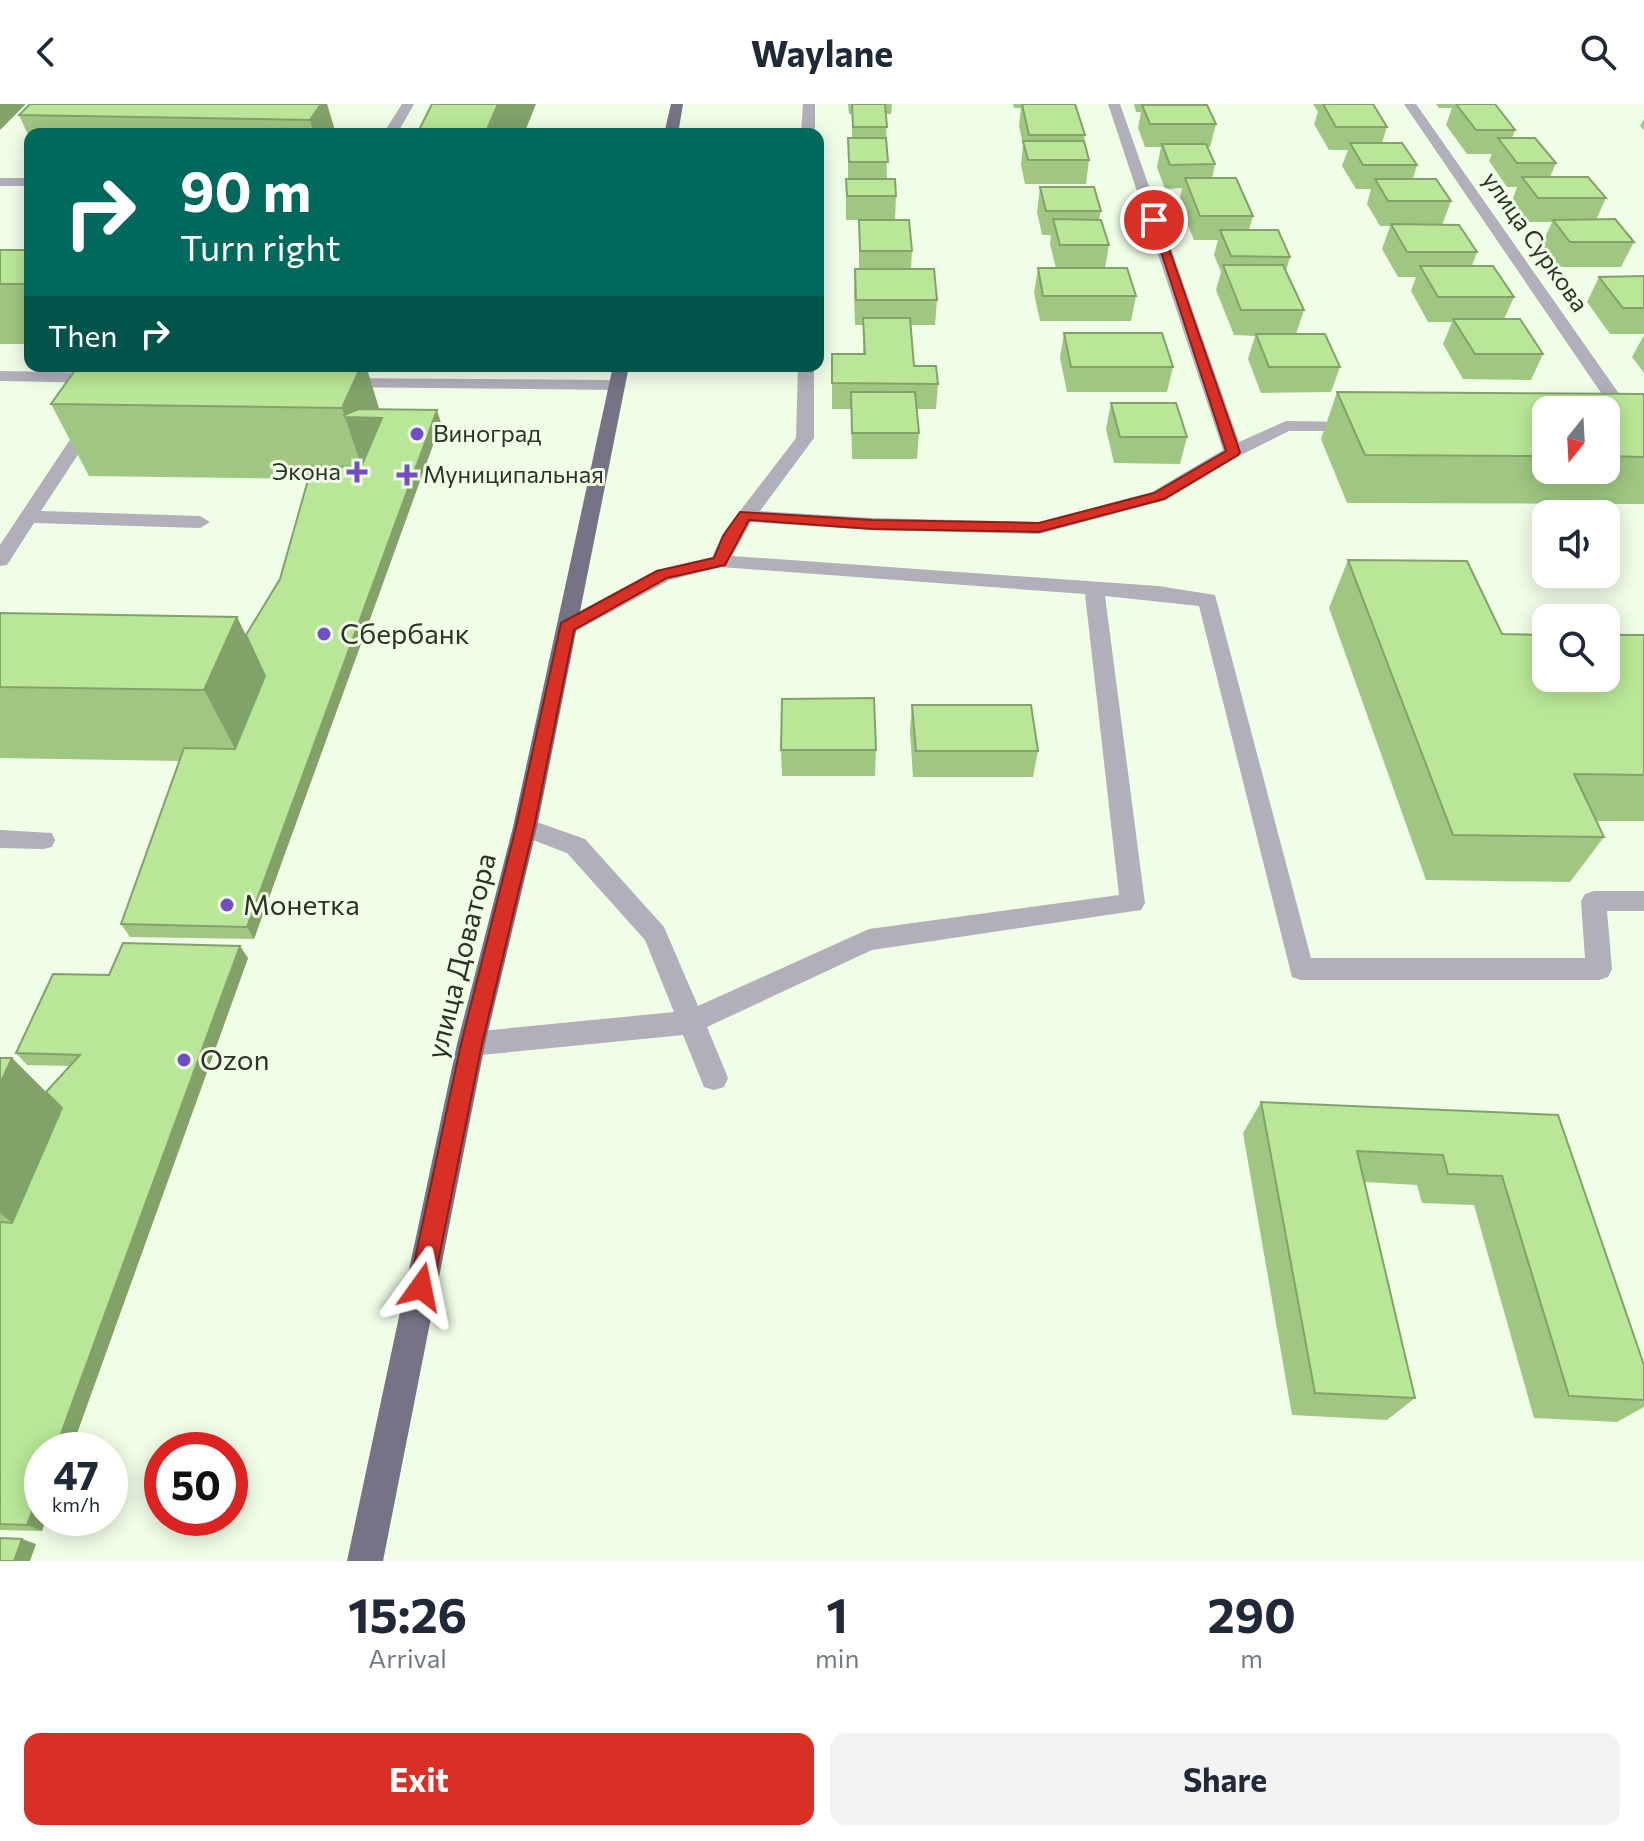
<!DOCTYPE html>
<meta charset="utf-8">
<style>
:root{--surface:#fff;--page:#f2f2f3;--text:#1f2937;--muted:#747a83;--accent:#d93025}
body{margin:0;font-family:Commissioner,sans-serif;background:var(--page);color:var(--text);height:100vh;display:flex;flex-direction:column;font-size:30px;white-space:nowrap}
*{box-sizing:border-box;margin:0}
p{font-size:26px;color:var(--muted)}
.icon{flex:none;width:44px;height:44px;fill:none;stroke:currentColor;stroke-width:2;stroke-linecap:round;stroke-linejoin:round}
.map{position:relative;height:1457px;overflow:hidden}
.drawer{display:flex;flex-direction:column;background:var(--surface);flex:1}
.drawer>*{flex:none}
.guide{position:absolute;left:24px;top:24px;width:800px;height:244px;border-radius:16px;box-shadow:0 4px 20px #0003;background:#00695c;color:#fff;overflow:hidden}
.needle{width:52px;rotate:198deg}
.tools{position:absolute;left:1532px;top:292px;display:grid;gap:16px}
.tools a{display:grid;place-items:center;width:88px;height:88px;border-radius:16px;background:var(--surface);box-shadow:0 4px 20px #0003;font-size:40px}
.speed{position:absolute;left:24px;top:1328px;display:flex;gap:16px;font-size:40px;font-weight:700;text-align:center}
.speed>*{display:grid;place-content:center;width:104px;height:104px;border-radius:50%;background:var(--surface);box-shadow:0 4px 20px #0003;line-height:1}
.speed small{font-size:20px;font-weight:400}
.speed .limit{border:12px solid #d22;background:#fff;color:#111}
.pin{position:absolute;display:grid;place-items:center;width:68px;height:68px;color:#fff;margin:-34px;border:4px solid #fff;border-radius:50%;box-shadow:0 2px 8px #0007}
.me{position:absolute;width:88px;margin:-44px;rotate:12deg;stroke-linejoin:round;filter:drop-shadow(0 0 6px #0008)}
.turn{display:flex;align-items:center;gap:28px;height:168px;padding:0 24px;font-size:36px}
.turn .icon{width:104px;height:104px;stroke-width:2.5}
.turn b{display:block;font-size:56px;line-height:68px}
.then{display:flex;align-items:center;height:76px;padding:0 24px;background:#0003;gap:16px;font-size:30px}
.eta{display:flex;justify-content:space-evenly;align-items:center;height:136px;text-align:center}
.eta b{font-size:48px;font-weight:700;line-height:56px}
.primary-button{display:flex;gap:16px;margin-top:auto;padding:16px 24px}
.primary-button a{flex:1;height:92px;border-radius:16px;background:var(--accent);color:#fff;font-size:32px;font-weight:700;line-height:92px;text-align:center}
.primary-button a+a{background:var(--page);color:var(--text)}
header{display:flex;justify-content:space-between;align-items:center;height:104px;padding:0 24px;background:var(--surface);font-size:36px;font-weight:700}
.map>svg:first-child{display:block}
</style>
<header><svg class="icon" aria-label="back" viewBox="0 0 24 24"><path d="M15 5l-7 7 7 7"/></svg>Waylane<svg class="icon" aria-label="search" viewBox="0 0 24 24"><circle cx="10" cy="10" r="6"/><path d="M15 15l6 6"/></svg></header>
<div class="map">
<svg width="1644" height="1457" viewBox="0 0 1644 1457">
<rect width="100%" height="100%" fill="#f0fde7"/>
<g fill="none" stroke-linecap="round" stroke-linejoin="round">
<!-- minor -->
<path fill="#b0afba" fill-rule="evenodd" d="M402,0H414L397,30H383Z
M803,0H815V30H801Z
M1108,0H1120L1239,338L1286,317L1356,318L1365,323L1362,327H1289L1239,352L1166,396L1039,430L872,426L751,418L732,452L1158,482L1215,491L1311,854H1585L1581,797L1585,790L1594,787H1644V807H1607L1612,865L1608,873L1599,876H1301L1292,873L1199,502L1105,492L1145,799L1141,806L872,846L707,923L728,974L724,983L714,986L704,983L683,931L471,952L461,948L457,940L461,932L471,928L674,908L645,836L567,749L517,730L513,723L517,716L525,714L585,735L664,823L698,902L869,825L1119,791L1085,490L720,463L670,476L574,528H560L557,523L560,518L656,466L712,453L724,428L796,334L798,262H814V334L760,407L872,414L1039,418L1152,388L1223,346Z
M1404,0H1416L1629,304L1606,315V306H1600L1610,302Z
M0,74H30V82H0Z
M0,267L103,269L112,274L103,279L0,277Z
M340,274L617,276L626,281L617,286L334,283L331,279L334,275Z
M91,312L100,317L41,407L200,412L210,418L200,424L34,419L7,461L0,462V441L85,313Z
M0,726L52,729L55,736L52,743L43,745L0,744Z"/>
<!-- major -->
<path fill="#757385" fill-rule="evenodd" d="M671,0H683L678,30H664Z
M613,262H629L537,723L485,940L383,1457H347L457,940L513,723Z"/>
</g>
<!-- wall -->
<path fill="#9fc782" fill-rule="evenodd" d="M327,0L336,30H30V35L19,11Z
M848,0H892L891,10H886L887,75L896,92L895,116L912,147L911,165L937,196L935,221H910L914,262L938,280L936,305H917L919,329L917,355H852L851,305H832V250H863V221H855L854,190L855,165H859V116H846V75H848V34H852V10H849Z
M1013,0H1075L1085,31L1084,38L1089,56L1086,80H1025L1021,61L1023,40L1019,22L1021,4H1014Z
M1134,0H1187L1216,20L1210,43H1207L1215,60L1212,74L1253,112L1249,126L1290,153L1286,167L1304,206L1296,230L1340,263L1331,288L1261,289L1248,255L1255,232L1234,231L1216,186L1221,168L1214,151L1218,136H1194L1179,99L1182,84L1165,85L1157,63L1161,43H1145L1138,24L1141,8H1136Z
M1313,0H1373L1387,23L1382,39L1417,61L1413,75L1451,97L1442,121L1477,148L1472,162L1514,193L1504,215L1543,250L1531,276L1463,275L1443,240L1452,218H1428L1411,187L1416,173H1398L1382,145L1390,122H1380L1367,100L1371,85H1356L1342,62L1348,46H1329L1314,20L1318,8Z
M1436,0H1495L1515,26L1512,34L1556,59L1550,73L1606,94L1596,116L1634,138L1621,163H1558L1542,140L1552,118H1527L1512,97L1517,83H1507L1489,57L1492,50H1467L1446,21L1452,4H1439Z
M1644,15V26L1640,22Z
M1040,83L1101,107L1099,116L1109,141L1105,164L1136,192L1131,217H1040L1034,189L1038,164H1056L1050,140L1051,131H1042L1037,108Z
M0,146H30V240H0Z
M1644,172V230H1610L1587,198L1599,173Z
M1064,229L1173,263L1167,288H1067L1060,254Z
M1644,231V269L1632,253Z
M78,262H366L379,305L441,319L254,835L130,833L121,820L179,657L0,654V509L237,513L246,531L280,475L308,375L89,372L51,300Z
M1337,288L1644,290V400L1347,399L1321,335ZM1546,306H1606V366H1546Z
M1111,299L1187,333L1180,360L1114,359L1106,325Z
M1348,456L1502,530L1644,531V717H1596L1604,733L1570,778L1426,776L1329,504Z
M912,601L1038,647L1033,673H913L910,627Z
M781,646H876L875,672H782Z
M248,854L71,1346H42V1414H46L42,1427L0,1426V954H12L46,988L70,962L27,961L16,949L109,871Z
M1261,998L1558,1011L1644,1261V1303L1617,1318L1534,1314L1474,1101L1422,1099L1417,1081L1365,1078L1415,1294L1387,1316L1292,1311L1243,1029Z"/>
<!-- shaded-wall -->
<path fill="#82a26a" d="M0,0H26L0,26Z
M321,0H327L336,30H314L310,16Z
M498,0H536L524,30H485Z
M361,262H366L386,327L366,376L342,304Z
M437,306L441,319L254,835L247,823Z
M237,513L271,585L242,658L204,586Z
M240,842L248,854L71,1346H55Z
M12,954L73,1015L25,1129L0,1109V980Z
M42,1381V1414H46L42,1427L27,1421Z
M22,1435L36,1440L30,1457H14Z"/>
<!-- building -->
<path fill="#b9e797" stroke="#82a26a" stroke-width="2" d="M30,0H321L310,16L19,11Z
M432,0H498L485,30H417Z
M852,0H885L887,23H853Z
M1022,0H1075L1085,31H1029Z
M1323,0H1373L1387,23H1336Z
M1456,0H1495L1515,26H1476Z
M1142,1H1207L1216,20H1150Z
M848,34H886L888,58H849Z
M1498,34H1535L1556,59H1517Z
M1023,37H1084L1089,56H1028Z
M1350,39H1402L1417,61H1363Z
M1162,40H1206L1215,60L1170,61Z
M1522,73H1588L1606,94H1538Z
M1185,74H1236L1253,112H1200Z
M846,75H895L896,92H847Z
M1375,75H1436L1451,97H1388Z
M1040,83H1094L1101,107H1046Z
M1053,115L1101,116L1109,141H1060Z
M1615,115L1634,138H1570L1553,116Z
M859,116H909L912,147H860Z
M1391,120L1459,121L1477,148H1407Z
M1220,126H1278L1290,153L1231,152Z
M0,146H30V180H0Z
M1223,161H1283L1304,206H1241Z
M1420,162H1493L1514,193H1438Z
M1038,164H1127L1136,192H1043Z
M855,165H934L937,196H856Z
M1644,172V204H1623L1599,173Z
M863,214H910L914,262H936L938,280L832,279V250H865Z
M1453,215H1520L1543,250H1475Z
M1064,229H1162L1173,263H1071Z
M1256,230H1325L1340,263H1269Z
M78,262H361L342,304L51,300Z
M851,288H915L919,329H852Z
M1337,288L1644,290V353L1606,352V306H1546V352L1365,351Z
M1111,299H1176L1187,333H1120Z
M359,305L437,306L247,823L121,820L184,644L235,645L265,572L246,531L280,475L312,362L361,363L382,314L345,313L344,311Z
M1348,456L1467,457L1502,530L1546,531V574H1606V531H1644V671L1574,670L1604,733L1453,731Z
M0,509L237,513L204,586L0,583Z
M874,594L876,646H781L782,595Z
M912,601H1031L1038,647H916Z
M123,839L240,842L55,1346H42V1381L27,1421L0,1420V1118L12,1119L62,1004L46,988L80,951L16,949L53,870L109,871Z
M0,954H12L0,980Z
M1261,998L1558,1011L1644,1261V1296L1569,1292L1502,1072L1448,1070L1443,1051L1357,1047L1415,1294L1315,1289Z
M0,1434L22,1435L14,1457H0Z"/>
<!-- route -->
<path fill="#d93025" stroke="#8d1f18" stroke-width="2" d="M1150,114L1159,116L1240,348L1238,351L1164,395L1039,428L872,425L749,416L725,461L667,474L574,526L534,723L482,940L433,1183L429,1192L421,1195L413,1192L409,1183L461,940L516,723L561,519L657,467L714,454L723,432L740,408L872,416L1039,419L1154,389L1226,347Z"/>
<!-- markers -->
<g fill="#704ec7" stroke="#f0fde7" stroke-width="3">
<circle cx="417" cy="330" r="8"/>
<path d="M353 356h8v8h8v8h-8v8h-8v-8h-8v-8h8z"/>
<path d="M403 359h8v8h8v8h-8v8h-8v-8h-8v-8h8z"/>
<circle cx="324" cy="530" r="8"/>
<circle cx="227" cy="801" r="8"/>
<circle cx="184" cy="956" r="8"/>
</g>
<g text-anchor="middle" stroke-width="6" stroke-linejoin="round" paint-order="stroke">
<!-- far-street labels -->
<g font-size="24" fill="#2d3229" stroke="#f0fde7">
<text transform="translate(1535 138) rotate(55)" y="8">улица Суркова</text>
</g>
<!-- far-poi labels -->
<g font-size="24" fill="#2d3229" stroke="#f0fde7" text-anchor="start">
<text x="433" y="338">Виноград</text>
<text x="341" y="376" text-anchor="end">Экона</text>
<text x="423" y="379">Муниципальная</text>
</g>
<!-- poi labels -->
<g font-size="28" fill="#2d3229" stroke="#f0fde7" text-anchor="start">
<text x="340" y="540">Сбербанк</text>
<text x="243" y="811">Монетка</text>
<text x="200" y="966">Ozon</text>
</g>
<!-- street labels -->
<g font-size="28" fill="#2d3229" stroke="#f0fde7">
<text transform="translate(461 852) rotate(-76)" y="10">улица Доватора</text>
</g>
</g>
</svg>
<div class="tools">
<a><svg class="needle" viewBox="-14 -14 28 28"><path d="M0-13l5 13h-10z" fill="#e53935"/><path d="M0 13l5-13h-10z" fill="#747a83"/></svg></a>
<a><svg class="icon" aria-label="sound" viewBox="0 0 24 24"><path d="M4 9h4l5-4v14l-5-4H4zM17 9q2 3 0 6"/></svg></a>
<a><svg class="icon" aria-label="search" viewBox="0 0 24 24"><circle cx="10" cy="10" r="6"/><path d="M15 15l6 6"/></svg></a>
</div>
<div class="speed"><div>47<small>km/h</small></div><div class="limit">50</div></div>
<div class="pin" style="left:1154px;top:116px;background:#d93025"><svg class="icon" aria-label="arrive" viewBox="0 0 24 24"><path d="M6 21V4h12l-3 4 3 4H6"/></svg></div>
<svg class="me" style="left:421px;top:1183px" viewBox="-20 -20 40 40"><path d="M0-17L14 15 0 8-14 15z" fill="#d93025" stroke="#fff" stroke-width="4"/></svg>
<div class="guide">
<div class="turn"><svg class="icon" aria-label="right" viewBox="0 0 24 24"><path d="M7 20v-9h11M14 6l5 5-5 5"/></svg><div><b>90 m</b>Turn right</div></div>
<div class="then">Then<svg class="icon" aria-label="right" viewBox="0 0 24 24"><path d="M7 20v-9h11M14 6l5 5-5 5"/></svg></div>
</div>
</div>
<section class="drawer">
<div class="eta">
<div><b>15:26</b><p>Arrival</p></div>
<div><b>1</b><p>min</p></div>
<div><b>290</b><p>m</p></div>
</div>
<div class="primary-button"><a>Exit</a><a>Share</a></div>
</section>
